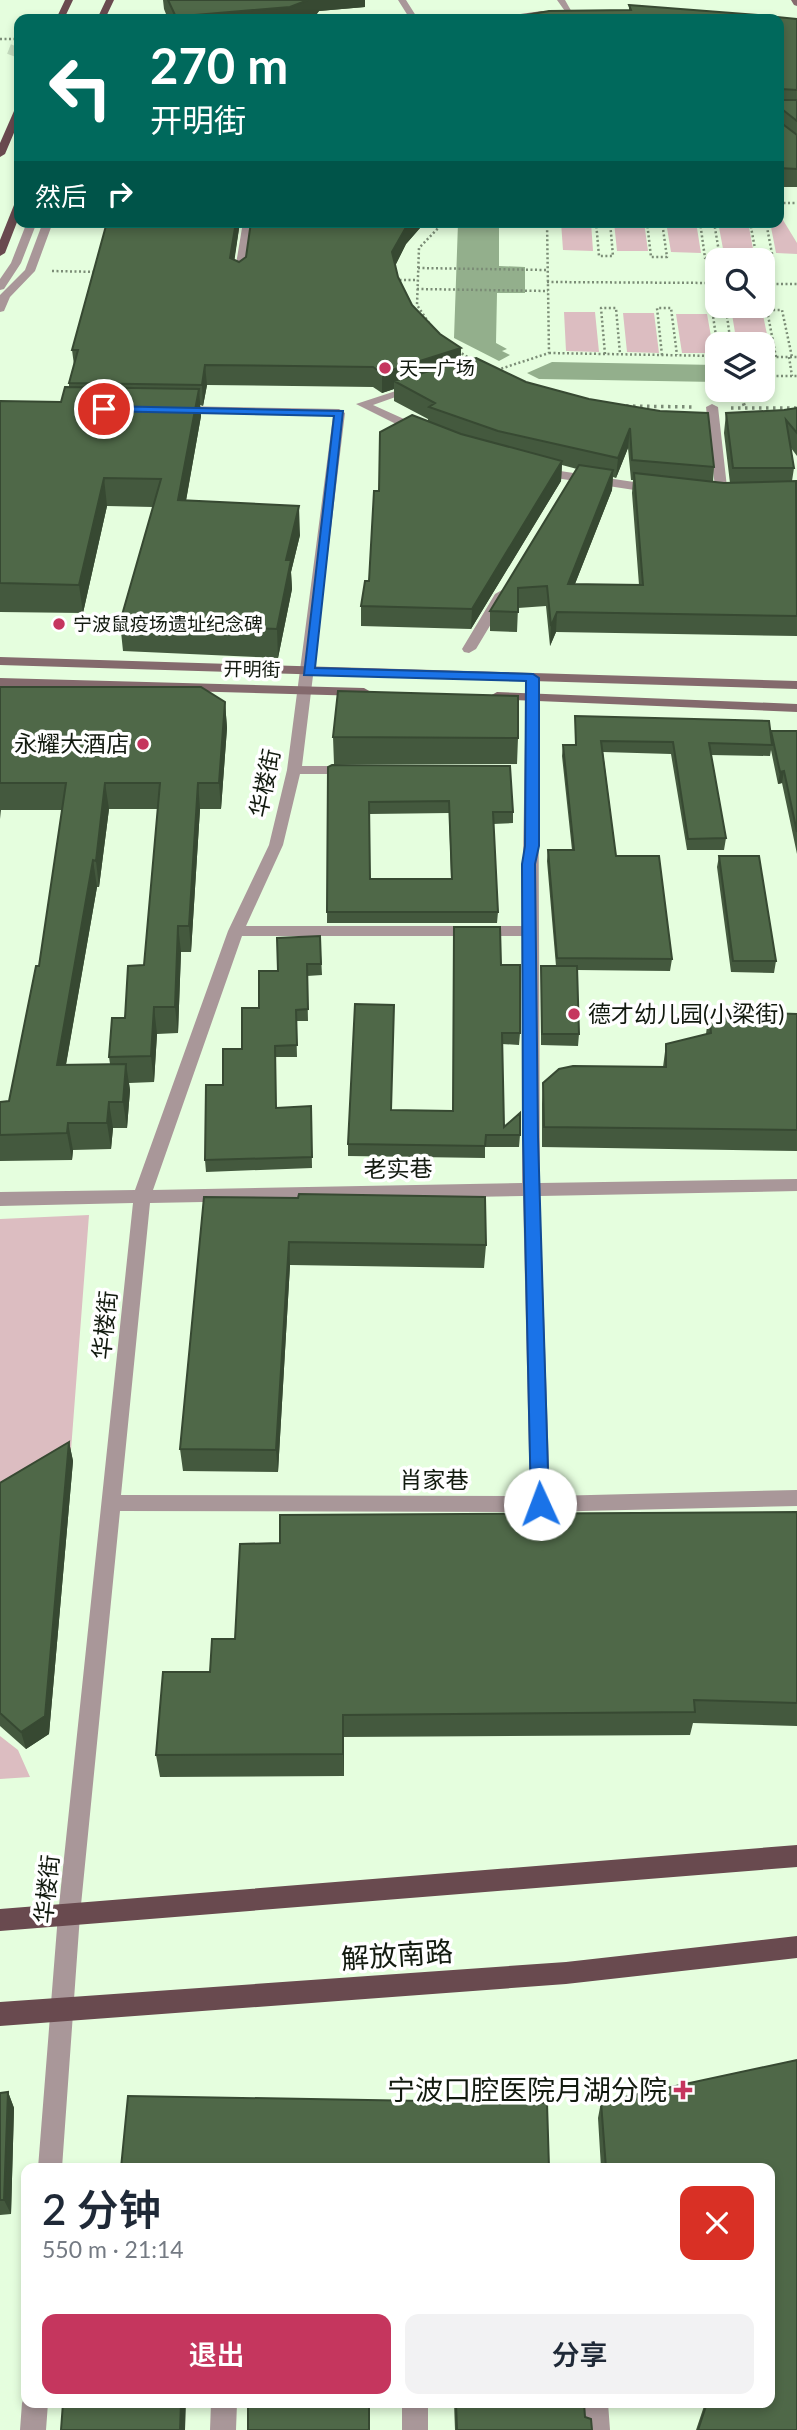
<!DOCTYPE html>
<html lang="zh">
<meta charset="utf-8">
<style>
:root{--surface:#fff;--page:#f2f2f3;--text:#1f2937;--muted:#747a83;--accent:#c5365e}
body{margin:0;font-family:Lato,"Noto Sans SC",sans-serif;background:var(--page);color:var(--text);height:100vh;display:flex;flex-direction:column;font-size:26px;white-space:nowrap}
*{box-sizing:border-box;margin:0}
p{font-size:23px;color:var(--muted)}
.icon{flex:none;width:38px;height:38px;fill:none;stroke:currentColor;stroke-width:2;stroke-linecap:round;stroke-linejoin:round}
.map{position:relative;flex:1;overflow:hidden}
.drawer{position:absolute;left:21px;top:2163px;width:754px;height:245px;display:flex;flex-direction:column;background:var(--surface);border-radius:14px;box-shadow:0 4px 10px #0003}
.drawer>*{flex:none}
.hud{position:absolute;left:14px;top:14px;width:770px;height:214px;border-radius:14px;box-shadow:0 4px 10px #0003;background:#00695c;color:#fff;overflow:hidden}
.buttons{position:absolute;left:705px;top:248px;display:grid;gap:14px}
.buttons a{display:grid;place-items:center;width:70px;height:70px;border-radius:14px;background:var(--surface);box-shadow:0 4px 10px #0003;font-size:35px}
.pin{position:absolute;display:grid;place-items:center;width:60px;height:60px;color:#fff;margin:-30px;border:4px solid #fff;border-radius:50%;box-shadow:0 2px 7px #0007}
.me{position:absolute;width:77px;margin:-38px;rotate:358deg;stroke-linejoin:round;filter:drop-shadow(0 0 5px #0008)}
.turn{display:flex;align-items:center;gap:24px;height:147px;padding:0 21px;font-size:32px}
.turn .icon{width:91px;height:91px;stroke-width:2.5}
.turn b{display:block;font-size:49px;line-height:60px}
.then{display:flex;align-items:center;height:66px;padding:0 21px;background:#0003;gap:14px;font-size:26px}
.round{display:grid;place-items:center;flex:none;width:74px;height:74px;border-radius:14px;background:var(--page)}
.overview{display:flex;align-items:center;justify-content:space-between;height:119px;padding:0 21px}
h1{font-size:42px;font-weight:600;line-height:52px}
.button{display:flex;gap:14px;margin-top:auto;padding:14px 21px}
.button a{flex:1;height:80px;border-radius:14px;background:var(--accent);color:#fff;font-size:28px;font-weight:600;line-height:80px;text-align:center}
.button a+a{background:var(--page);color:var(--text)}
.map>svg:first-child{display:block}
</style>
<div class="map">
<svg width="797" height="2430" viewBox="0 0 797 2430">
<rect width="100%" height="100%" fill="#e5fede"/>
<!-- green -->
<path fill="#dcbdc1" d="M779,220H783L797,243V254L776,253L770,222Z
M561,222H591L593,251L563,250Z
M614,222H644L648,251H617Z
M666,222H696L701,253L671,252Z
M718,222H748L754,254H724Z
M564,312H595L599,352L566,351Z
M623,313H654L659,353L627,352Z
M676,314H707L714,353H682Z
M732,314L763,315L771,354H763V345H737Z
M89,1215L71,1450L12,1481L0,1491V1219Z
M0,1736L18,1750L30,1777L0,1779Z"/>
<!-- water -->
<path fill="#93af8c" d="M499,222V266L525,267V293H497L496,343L507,349L502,351L510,355L499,361L454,338L458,223Z
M552,362L717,365V382L539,379L527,373Z"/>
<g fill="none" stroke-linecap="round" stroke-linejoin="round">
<!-- street-tunnel -->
<path stroke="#c5dcbf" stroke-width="10" stroke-dasharray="10 5" stroke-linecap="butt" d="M9,49L19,53"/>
<!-- path-far1 -->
<path stroke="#7b8c76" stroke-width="2.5" stroke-dasharray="2 2.5" stroke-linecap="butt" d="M0,39H19
M779,203H797
M596,222L599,256H613L610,222
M647,222L651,257H667L662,222
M700,222L705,258H720L714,222
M731,222L732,226
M750,222L757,259H773L766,222
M418,268L547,270
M52,271L99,272
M395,280H417
M547,282L718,283
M763,284H797
M417,289L548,291
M429,323L417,305L419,248L444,222
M718,350L712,309H726L731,345
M458,351L474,361
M549,353L718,356
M605,354L601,308H616L620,354
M662,355L657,308H671L677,355
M763,357H797
M776,357L767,310H782L792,357
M789,357L792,376
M497,370L549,353L547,222
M763,376H797"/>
<!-- path -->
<path stroke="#7b8c76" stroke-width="3.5" stroke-dasharray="2.5 4.5" stroke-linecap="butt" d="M739,390L745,408
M626,406L694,407
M731,408H797"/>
<!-- lane -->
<path fill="#a99799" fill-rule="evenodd" d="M27,222H37L21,263L4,289L0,290V279L11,263Z
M211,2403H237L236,2430H210Z
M402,2403H428V2430H402Z
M582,2403H608L610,2430H584Z"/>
<!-- street -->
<path fill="#a99799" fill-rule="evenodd" d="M398,0H406L418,19H410Z
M557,0H565L573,14H567Z
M43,222H53L35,271L10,297L4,311L0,312V295L25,270Z
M243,222H253L244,276L239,279L234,276Z
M411,386L421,388L373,405L424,428V434H416L356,404Z
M712,404L718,407L728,496L722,500L716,496L706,407Z
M178,406L339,409L345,413L302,766H353L360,770L353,774H300L283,845L246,926H522L526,678L533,674L538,675L540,1183L797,1179V1191L540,1196L550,1496L797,1490V1506L540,1512L120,1511L80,1915L62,2168H38L58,1915L133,1203L0,1206V1192L135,1190L228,931L269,845L287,770L333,416L174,412V408ZM242,936H522V1183L153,1190ZM523,1196L530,1496L121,1495L150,1203Z
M540,468L654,485L660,489L654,493L536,475L534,472Z
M502,590L509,594L476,649L469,653L464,652L462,649L495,594Z
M26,2394V2403H48L46,2430H20L22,2403Z"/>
<!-- secondary -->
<path fill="#846a6d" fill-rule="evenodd" d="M791,0H797V6L794,5Z
M542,11L545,12V16L485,19Z
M0,657L797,681V689L0,665Z
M0,678L364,688L371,692L364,696L0,686Z
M497,692L797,704V712L492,699L490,696Z"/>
<!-- primary -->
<path fill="#694a4f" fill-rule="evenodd" d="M65,0H73L64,19H56Z
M106,0H114L105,19H97Z
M19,108V121L5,154L0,157V143L14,111Z
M19,202V217L5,253L0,256V240L14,205Z
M797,1845V1867L0,1931V1909Z
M797,1936V1958L566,1984L0,2026V2002L566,1962Z"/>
</g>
<!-- wall -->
<path fill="#44593e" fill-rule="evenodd" d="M163,0H365V7L319,11L313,19H168L164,9Z
M629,5L797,19V187H779V19L629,10Z
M107,222H240L234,260L239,262L246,257L251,222H428L420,228L406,244L395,266L398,277L412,305L440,334L461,348V362L526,382L714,467L713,482L730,483L724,433L726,413L784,410L797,408V456L791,448L794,468L792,481L797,484V636L556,632L550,646L546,606L518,608L517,632L490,631V611L577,469L562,465L561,481L471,629L361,626V606L369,581L379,491L428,422V419L394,401V389L382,393L373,387L207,385L203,406L200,405L201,416L186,501L300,535L291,572L292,589L278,658L123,651L120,622L153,507L107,506L83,613L0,612V401L61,402L69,387V383L74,365L72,350ZM628,448L631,480H633L632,493L639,585L575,584L612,490L613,477L616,478Z
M0,687L225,702L227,728L221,809H200L191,952H181L178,1033L157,1034L154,1082L129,1083L130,1090L127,1128H113L111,1149L73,1150L72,1160L0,1161V1102L9,1101L39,966L62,810H1L0,819ZM109,809H158L144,965L109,1057L110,1064L66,1065L97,887H99Z
M575,716L771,735V731H797V854L782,783L778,784L771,750L770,756L711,755L726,838L724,850H687L671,754L603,752L616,856L672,959L670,971L577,970L579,1034L578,1046L541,1045V966H556L547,861L548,850H572L562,756L563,745H575Z
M333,737L518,738L517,764H334Z
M328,767L513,812V823L493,824L498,912L497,923H327ZM449,813L451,879H370V814Z
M719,856L776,961L774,973L731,972L717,867Z
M320,936L322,975L307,976L308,1021H296L297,1057H276V1108L311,1106L312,1168L206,1172L205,1160L223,1085L242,1049L259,1008L278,971Z
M501,965L520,1033L519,1045L502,1044L504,1127L520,1135L519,1147H485V1158L348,1156V1144L391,1110L453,1111Z
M709,1011L797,1014V1151L542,1147V1104L543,1083L663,1067L666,1044L706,1034Z
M204,1197L486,1245L484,1268L290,1265L278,1472L183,1471L180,1449Z
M69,1442L73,1461L49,1734L26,1749L0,1726V1483Z
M797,1512V1726L693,1723L690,1735L344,1737V1776L160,1777L156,1755L210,1672L235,1639L280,1543Z
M797,2060V2430H696L705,2403H770V2168H601L598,2118L601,2102Z
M8,2092L14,2108L11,2214L0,2215V2093Z
M454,2403H584L585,2417L592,2430H455Z"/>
<!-- shaded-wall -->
<path fill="#374932" d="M308,0H365V7L319,11L313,19H183V16Z
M236,222H240L232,277L230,258Z
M409,222H428L420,228L406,244L392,272V252Z
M461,348L460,368L394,381V389L382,393V373Z
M205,365L207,385L203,406L202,385Z
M199,389L201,416L181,528L178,500Z
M630,428L628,448L616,478L618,458Z
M562,461L561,481L471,629L472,609Z
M613,470L612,490L567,604L568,584Z
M104,478L107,506L83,613L79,585Z
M299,506L300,535L291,572L292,589L278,658L277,629L286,560Z
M557,612L556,632L550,646L551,626Z
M225,702L227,728L221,809L219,783Z
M784,771L782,783L778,784L780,772Z
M105,783L109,809L99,887L96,861Z
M198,783L200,809L191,952L189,926Z
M93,860L97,887L61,1092L57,1065Z
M178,926L181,952L178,1033L175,1007Z
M154,1007L157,1034L154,1082L151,1056Z
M126,1064L130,1090L127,1128L123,1102Z
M109,1102L113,1128L111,1149L107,1123Z
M68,1123L73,1150L72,1160L67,1133Z
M289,1242L290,1265L278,1472L276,1450Z
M69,1442L73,1461L49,1734L26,1749L21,1732Z
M343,1715L344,1737V1776L343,1754Z
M8,2092L14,2108L11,2214L4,2200Z
M181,2403H186L185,2430H180Z"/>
<!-- building -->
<path fill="#4f6848" stroke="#374932" stroke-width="2" fill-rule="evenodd" d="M168,0H308L290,7L183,16L175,15Z
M629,5L758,15L797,19V90L781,89L779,98V19H504L549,11L631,10Z
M779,98L781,100H797V121L783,110H779L780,122L797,135V169L779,168Z
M107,222H236L230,258L239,262L246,257L251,222H409L392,252L398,277L412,305L440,334L461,348L382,373L373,367L205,365L202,385L69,383L78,350H72Z
M476,358L526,382L589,399L660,411L708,413L714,467L632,460L630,428L618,458L498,431L429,407L435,403L394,381Z
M65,387L199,389L178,500L299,506L286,560H291L277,629L120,622L161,479L104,478L79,585L0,583V401L61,402Z
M797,408V433L786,420L794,468H733L726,413L784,410Z
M412,415L461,434L562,461L472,609L361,606L365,581H369L374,491H379L380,432Z
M579,465L613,470L568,584L643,585L634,473L724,483L796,481L797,616L557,612L551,626L547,586L518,588V612L490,611Z
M0,687H201L225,702L219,783H198L189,926H178L175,1007H154L151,1056L109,1057L112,1018H125L128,966L144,965L160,783H105L96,861L93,860L57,1065L126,1064L123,1102H109L107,1123H68L67,1133L0,1135V1102L9,1101L36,966H39L66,783H0Z
M338,691L518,696V738L333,737Z
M575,716L769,721L772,745L709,743L726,838L688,839L673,742L601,741L616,856H659L672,959L557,958L548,850H574L563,745H576Z
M771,731H797V832L784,771L780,772Z
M332,765L510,766L513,812H493L498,912H327L328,767ZM449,801L452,879H370L369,802Z
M719,856H759L776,961H733Z
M454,927H500L501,965H520V1033H502L504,1127L520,1113V1135H486L485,1146L348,1144L355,1004L394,1005L391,1110L453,1111Z
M320,936L321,964H307L308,1009L296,1010L297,1045L275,1046L276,1108L311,1106L312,1157L205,1160L206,1085H223V1049H242V1008H259V971H278L277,938Z
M541,966H577L579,1034H542Z
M709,1011L797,1014V1130L544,1127L543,1083L559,1069L573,1066L666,1067V1044L711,1033Z
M299,1194L485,1197L486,1245L289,1242L276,1450L180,1449L204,1197L298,1198Z
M69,1442L45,1716L21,1732L0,1713V1483Z
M797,1512V1703L694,1700L695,1712L343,1715V1754L156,1755L163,1672H210L212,1639H235L240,1544L280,1543V1515Z
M797,2060V2430H698L707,2403H770V2168H606L601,2102Z
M8,2092L4,2200H0V2093Z
M128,2096L547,2103L549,2168H121Z
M63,2403H181L180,2430H61Z
M248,2403H369V2430H248Z
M456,2403H584L585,2417L591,2419L592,2430H457Z"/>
<!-- route -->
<path fill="#1a73e8" stroke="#114b97" stroke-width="2" d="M104,406L343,411L315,668L533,674L539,678V846L535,864L538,1137L549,1504L547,1510L540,1512L534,1510L531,1504L523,1137L522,864L525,846L526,681L304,675L334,416L101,411V407Z"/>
<!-- markers -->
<g fill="#c5365e" stroke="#fff" stroke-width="2.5">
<circle cx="385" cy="368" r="7"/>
<circle cx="59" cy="624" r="7"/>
<circle cx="143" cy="744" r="7"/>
<circle cx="574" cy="1014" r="7"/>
<path d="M679.5 2079.5h7v7h7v7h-7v7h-7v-7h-7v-7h7z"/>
</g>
<g text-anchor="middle" stroke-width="7" stroke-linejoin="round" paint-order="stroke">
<!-- far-poi labels -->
<g font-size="19" fill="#121a0f" stroke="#fff" text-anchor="start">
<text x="399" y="375">天一广场</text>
<text x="73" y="631">宁波鼠疫场遗址纪念碑</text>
</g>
<!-- far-street labels -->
<g font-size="19" fill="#121a0f" stroke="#fff">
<text transform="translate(252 669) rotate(1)" y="7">开明街</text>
</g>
<!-- poi labels -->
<g font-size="23" fill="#121a0f" stroke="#fff" text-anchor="end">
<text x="129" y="752">永耀大酒店</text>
<text x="588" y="1022" text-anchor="start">德才幼儿园(小梁街)</text>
</g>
<!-- street labels -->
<g font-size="23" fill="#121a0f" stroke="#fff">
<text transform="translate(265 783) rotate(-78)" y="8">华楼街</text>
<text transform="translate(398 1169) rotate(-1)" y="8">老实巷</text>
<text transform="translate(105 1325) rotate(-84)" y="8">华楼街</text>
<text x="434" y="1488">肖家巷</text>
<text transform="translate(47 1889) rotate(-84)" y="8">华楼街</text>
</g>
<!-- near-street labels -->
<g font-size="28" fill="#121a0f" stroke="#fff">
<text transform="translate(397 1955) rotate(-4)" y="10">解放南路</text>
</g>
<!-- near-poi labels -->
<g font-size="28" fill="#121a0f" stroke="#fff" text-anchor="end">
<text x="667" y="2100">宁波口腔医院月湖分院</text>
</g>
</g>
</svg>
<div class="buttons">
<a><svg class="icon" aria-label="search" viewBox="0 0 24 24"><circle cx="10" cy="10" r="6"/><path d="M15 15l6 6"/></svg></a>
<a><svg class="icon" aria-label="layers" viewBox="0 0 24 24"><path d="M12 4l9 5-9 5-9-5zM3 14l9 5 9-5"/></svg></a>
</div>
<div class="pin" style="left:104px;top:409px;background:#d93025"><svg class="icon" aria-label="arrive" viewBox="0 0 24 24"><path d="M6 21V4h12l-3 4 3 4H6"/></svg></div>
<svg class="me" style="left:540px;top:1504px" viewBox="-20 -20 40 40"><circle r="19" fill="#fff"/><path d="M0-13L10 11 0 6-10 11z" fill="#1a73e8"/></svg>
<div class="hud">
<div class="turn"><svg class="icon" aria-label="left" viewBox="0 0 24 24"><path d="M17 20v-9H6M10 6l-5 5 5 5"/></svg><div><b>270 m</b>开明街</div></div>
<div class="then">然后<svg class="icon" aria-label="right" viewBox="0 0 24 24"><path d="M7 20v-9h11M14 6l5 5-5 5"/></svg></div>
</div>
<section class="drawer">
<div class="overview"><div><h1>2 分钟</h1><p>550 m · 21:14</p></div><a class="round" style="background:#d93025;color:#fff"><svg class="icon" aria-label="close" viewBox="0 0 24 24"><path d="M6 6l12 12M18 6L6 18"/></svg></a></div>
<div class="button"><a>退出</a><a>分享</a></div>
</section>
</div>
